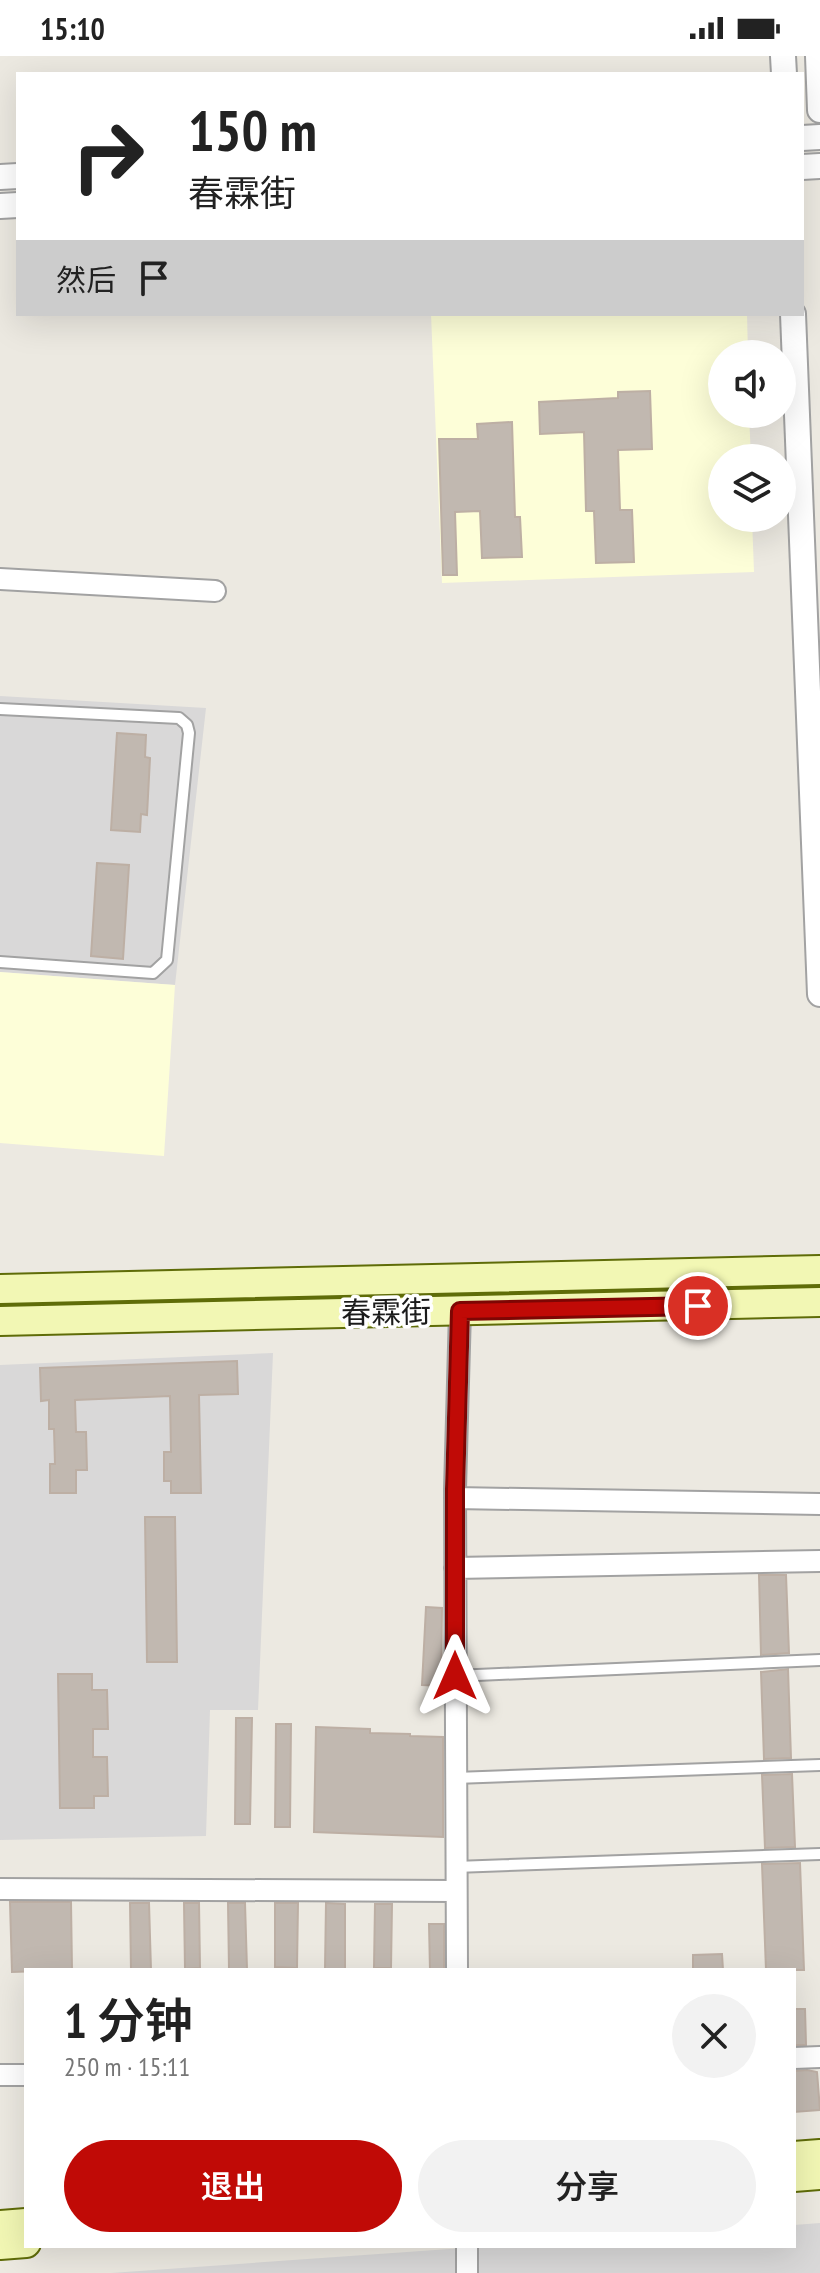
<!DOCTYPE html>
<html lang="zh">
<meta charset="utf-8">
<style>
:root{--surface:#fff;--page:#f2f2f2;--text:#222;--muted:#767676;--accent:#c00a06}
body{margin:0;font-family:"PT Sans Narrow","Noto Sans SC",sans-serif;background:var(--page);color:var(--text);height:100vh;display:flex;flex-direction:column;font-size:30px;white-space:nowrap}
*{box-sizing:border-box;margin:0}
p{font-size:26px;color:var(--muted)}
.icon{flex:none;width:44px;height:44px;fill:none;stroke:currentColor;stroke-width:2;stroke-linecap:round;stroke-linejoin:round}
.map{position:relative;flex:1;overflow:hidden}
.panel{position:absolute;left:24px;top:1912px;width:772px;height:280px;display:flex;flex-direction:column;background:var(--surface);border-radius:0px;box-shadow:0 8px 32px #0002}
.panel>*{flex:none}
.banner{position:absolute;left:16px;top:16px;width:788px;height:244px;border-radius:0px;box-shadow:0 8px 32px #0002;background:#fff;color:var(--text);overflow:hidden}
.buttons{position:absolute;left:708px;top:284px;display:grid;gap:16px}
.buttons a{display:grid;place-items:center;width:88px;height:88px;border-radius:50%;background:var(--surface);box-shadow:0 8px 32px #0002;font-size:40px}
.pin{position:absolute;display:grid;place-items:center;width:68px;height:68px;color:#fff;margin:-34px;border:4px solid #fff;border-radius:50%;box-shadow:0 2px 8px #0007}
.me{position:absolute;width:88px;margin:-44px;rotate:0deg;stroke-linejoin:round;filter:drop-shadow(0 0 6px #0008)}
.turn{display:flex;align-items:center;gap:28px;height:168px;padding:0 40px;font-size:36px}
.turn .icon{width:104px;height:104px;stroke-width:2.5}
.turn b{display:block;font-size:56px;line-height:68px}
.then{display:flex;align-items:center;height:76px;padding:0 40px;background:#0003;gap:16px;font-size:30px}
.round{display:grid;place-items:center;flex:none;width:84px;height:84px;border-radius:42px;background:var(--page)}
.summary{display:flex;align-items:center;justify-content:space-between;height:136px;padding:0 40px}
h1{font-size:48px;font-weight:600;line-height:60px}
.action{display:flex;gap:16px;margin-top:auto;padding:16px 40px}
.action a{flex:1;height:92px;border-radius:48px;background:var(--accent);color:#fff;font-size:32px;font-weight:600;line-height:92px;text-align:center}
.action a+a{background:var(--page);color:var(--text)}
.status{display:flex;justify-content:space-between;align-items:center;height:56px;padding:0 40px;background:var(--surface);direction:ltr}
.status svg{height:22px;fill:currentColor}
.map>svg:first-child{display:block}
</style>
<div class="status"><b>15:10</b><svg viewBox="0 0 49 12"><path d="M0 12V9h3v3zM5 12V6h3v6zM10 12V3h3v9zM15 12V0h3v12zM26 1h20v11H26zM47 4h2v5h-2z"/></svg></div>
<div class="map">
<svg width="820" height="2217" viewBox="0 0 820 2217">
<rect width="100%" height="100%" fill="#ece9e1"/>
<!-- residential -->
<path fill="#d9d8d8" d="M0,640L206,652L175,929L0,916Z
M273,1297L258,1654H210L206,1780L0,1784V1309Z
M820,2167V2217H111L492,2190H794V2169Z"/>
<!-- education -->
<path fill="#fdfed8" d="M431,258H747L748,298H722V358H749L751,402H722V462H752L754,516L442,527Z
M0,916L175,929L164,1100L0,1087Z"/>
<!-- building -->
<path fill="#c1b8b0" stroke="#bdafa4" stroke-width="2" d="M650,335L652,393L618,394L620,454H632L634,506L596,507L594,455H586L584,376L540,378L539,346L618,342V336Z
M512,366L515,461H520L522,501L482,502L480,455L455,456L457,519H443L439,383H478L477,368Z
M117,677L146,679L145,701L150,702L147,759L141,758L140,776L111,774Z
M97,807L129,809L123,903L91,900Z
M237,1305L238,1338L199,1339L201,1437H171V1425H164V1396H171L170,1340L75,1344L76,1376H86L87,1414H76V1437H50V1408H55L54,1373H49V1344L41,1345L40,1312Z
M145,1461H175L177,1606H147Z
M759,1519H786L789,1597L761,1599Z
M426,1551L442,1552L441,1630L422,1629Z
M788,1613L791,1702L764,1703L761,1616Z
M58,1618H92V1634H107L108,1673H93V1701H107L108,1740H94V1752H60Z
M236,1662H252L250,1768H235Z
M276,1668H291L290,1771H275Z
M316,1671L370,1673V1677L410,1678V1680L443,1681V1781L314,1776Z
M792,1718L795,1791L765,1792L762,1719Z
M800,1807L804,1914H766L762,1808Z
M10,1846H71L72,1914L12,1916Z
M130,1847H149L151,1914H131Z
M184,1847H199L200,1912L185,1913Z
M228,1847H245L247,1913L229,1914Z
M275,1847H298L297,1912L275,1911Z
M326,1847L345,1848V1913H325Z
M375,1848H392L391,1912H374Z
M429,1868H444V1914H430Z
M722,1898L723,1914H693V1899Z
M794,1953H805L806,1989H794Z
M807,2014L817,2016L820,2054L794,2056V2015Z"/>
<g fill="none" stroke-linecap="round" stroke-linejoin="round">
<!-- service casing -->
<g stroke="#a2a2a2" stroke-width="14">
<path id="service" d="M0,653L179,662L187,669L189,677L167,904L153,917L0,906
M455,1620L820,1604
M455,1722L820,1709
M455,1811L820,1798"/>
</g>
<!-- minor casing -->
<g stroke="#a2a2a2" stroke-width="24">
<path id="minor" d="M0,523L215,535
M455,1442L820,1448
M455,1512L820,1505
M0,1833L455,1835
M457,1914L455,1433L460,1255
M794,2002L820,2001
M0,2019H26
M467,2190V2217"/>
</g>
<!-- tertiary casing -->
<g stroke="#a2a2a2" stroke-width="28">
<path id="tertiary" d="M783,0L784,18
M818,0L820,54
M802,82L820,81
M802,111L820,110
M0,121L18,120
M0,150L18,149
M793,258L820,938"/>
</g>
<!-- secondary casing -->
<g stroke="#5f6c08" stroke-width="32">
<path id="secondary" d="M0,1233L820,1214
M0,1265L820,1246
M794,2100L820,2098
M794,2121L820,2119
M0,2169L26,2167
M0,2189L26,2187"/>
</g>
<!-- service -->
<use href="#service" stroke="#fff" stroke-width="10"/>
<!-- minor -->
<use href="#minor" stroke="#fff" stroke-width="20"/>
<!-- tertiary -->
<use href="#tertiary" stroke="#fff" stroke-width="24"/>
<!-- secondary -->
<use href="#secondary" stroke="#f2f7b4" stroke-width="28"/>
</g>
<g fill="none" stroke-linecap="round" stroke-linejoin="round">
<!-- route casing -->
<g stroke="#7d0604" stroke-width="20">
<path id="route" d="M455,1620V1433L460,1255L698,1250"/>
</g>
<!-- route -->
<use href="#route" stroke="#c00a06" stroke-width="14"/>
</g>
<g text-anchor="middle" stroke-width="7" stroke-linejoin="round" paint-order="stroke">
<!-- street labels -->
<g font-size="30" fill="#1b1b1b" stroke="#fff">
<text transform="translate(386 1257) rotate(-1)" y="10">春霖街</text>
</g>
</g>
</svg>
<div class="buttons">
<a><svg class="icon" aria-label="sound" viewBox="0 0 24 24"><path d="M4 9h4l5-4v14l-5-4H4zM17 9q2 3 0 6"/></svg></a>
<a><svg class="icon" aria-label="layers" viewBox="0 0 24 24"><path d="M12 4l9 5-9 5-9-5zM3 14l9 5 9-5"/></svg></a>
</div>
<div class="pin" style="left:698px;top:1250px;background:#d93025"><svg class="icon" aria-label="arrive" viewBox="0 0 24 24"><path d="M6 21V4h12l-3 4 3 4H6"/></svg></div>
<svg class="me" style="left:455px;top:1620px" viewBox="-20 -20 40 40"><path d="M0-17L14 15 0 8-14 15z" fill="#c00a06" stroke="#fff" stroke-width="4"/></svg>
<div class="banner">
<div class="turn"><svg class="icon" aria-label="right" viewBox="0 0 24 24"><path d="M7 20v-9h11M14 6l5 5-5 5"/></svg><div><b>150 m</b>春霖街</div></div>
<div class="then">然后<svg class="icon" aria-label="arrive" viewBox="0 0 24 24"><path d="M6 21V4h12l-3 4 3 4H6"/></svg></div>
</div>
<section class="panel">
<div class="summary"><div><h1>1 分钟</h1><p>250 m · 15:11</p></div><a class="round"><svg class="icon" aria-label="close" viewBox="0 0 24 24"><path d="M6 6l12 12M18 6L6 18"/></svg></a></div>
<div class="action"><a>退出</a><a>分享</a></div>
</section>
</div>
